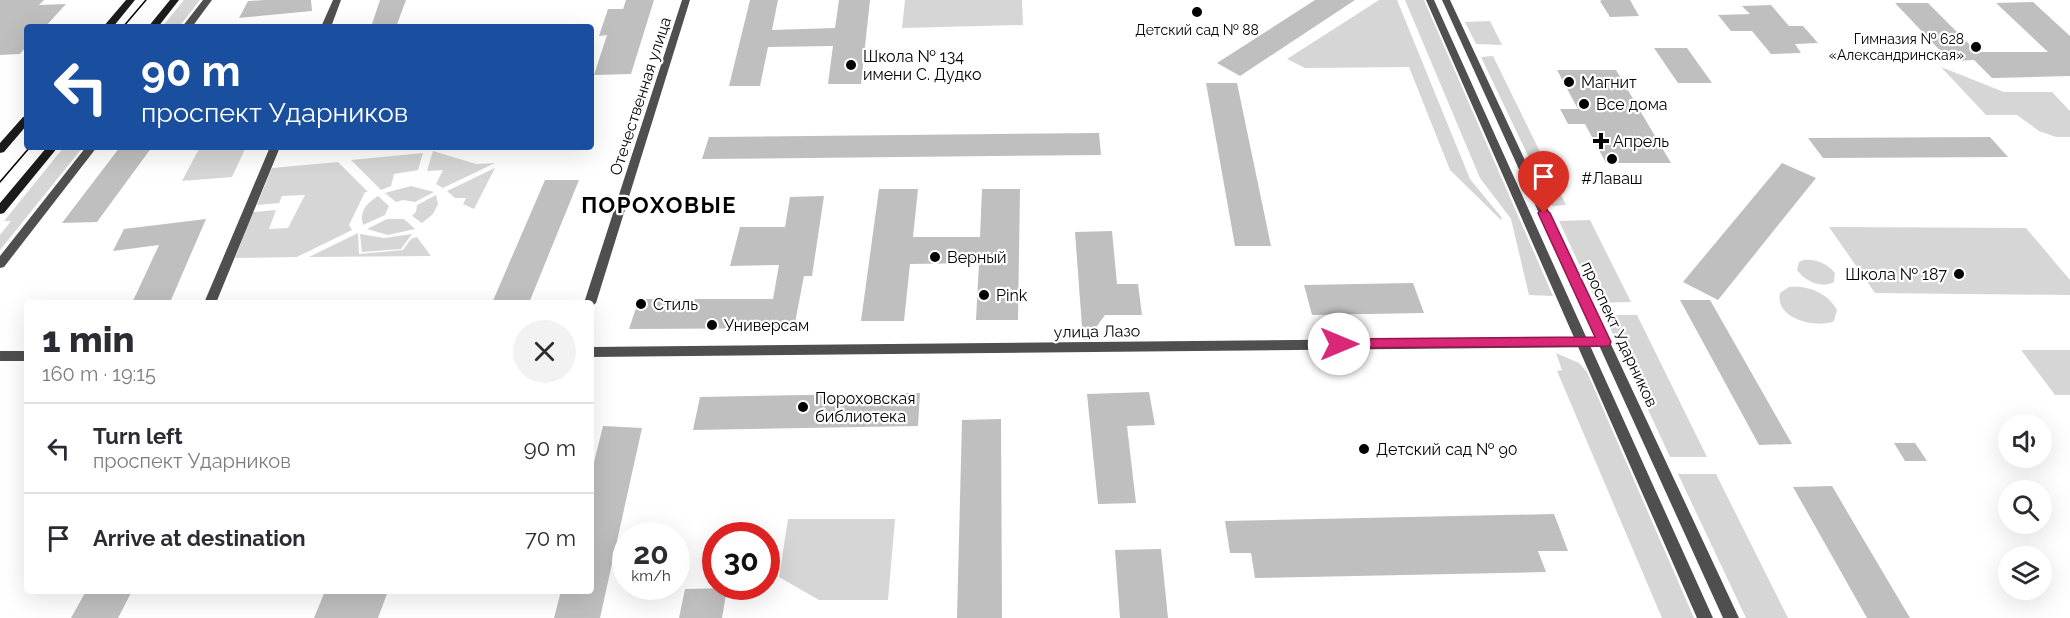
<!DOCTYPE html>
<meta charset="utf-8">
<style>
:root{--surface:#fff;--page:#f2f2f3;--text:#2b2b33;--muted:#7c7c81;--line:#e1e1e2}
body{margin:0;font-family:Raleway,sans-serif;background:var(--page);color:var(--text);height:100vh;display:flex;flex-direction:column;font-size:22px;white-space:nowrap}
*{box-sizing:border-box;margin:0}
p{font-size:20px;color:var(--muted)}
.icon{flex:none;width:33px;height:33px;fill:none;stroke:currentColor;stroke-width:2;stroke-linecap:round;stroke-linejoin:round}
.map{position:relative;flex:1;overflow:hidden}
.sheet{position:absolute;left:24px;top:300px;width:570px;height:294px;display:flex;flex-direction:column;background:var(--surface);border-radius:6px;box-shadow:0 6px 24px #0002}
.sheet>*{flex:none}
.top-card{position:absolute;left:24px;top:24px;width:570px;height:126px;border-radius:6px;box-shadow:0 6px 24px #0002;background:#1a4fa0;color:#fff;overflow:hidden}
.controls{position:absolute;left:1998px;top:414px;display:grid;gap:12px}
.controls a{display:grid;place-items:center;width:54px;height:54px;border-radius:50%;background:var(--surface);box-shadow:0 6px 24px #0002;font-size:30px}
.speed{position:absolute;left:612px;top:522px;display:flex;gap:12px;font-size:30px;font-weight:700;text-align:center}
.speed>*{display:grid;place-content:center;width:78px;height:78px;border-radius:50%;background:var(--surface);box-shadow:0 6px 24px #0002;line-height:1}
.speed small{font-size:15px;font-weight:400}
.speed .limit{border:9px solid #d22;background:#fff;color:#111}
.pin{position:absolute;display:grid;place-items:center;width:51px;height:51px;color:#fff;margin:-62px -26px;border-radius:50% 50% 50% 0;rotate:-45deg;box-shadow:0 0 6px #0007}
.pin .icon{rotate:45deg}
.me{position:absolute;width:66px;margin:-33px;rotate:90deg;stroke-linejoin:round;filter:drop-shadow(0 0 4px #0008)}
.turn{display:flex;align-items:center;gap:21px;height:126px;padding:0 18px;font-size:27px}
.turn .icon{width:78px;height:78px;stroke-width:2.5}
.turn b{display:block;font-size:42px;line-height:51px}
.round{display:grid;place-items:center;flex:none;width:63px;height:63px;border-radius:32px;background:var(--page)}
.summary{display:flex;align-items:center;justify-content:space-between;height:102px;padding:0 18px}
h1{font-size:36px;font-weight:800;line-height:45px}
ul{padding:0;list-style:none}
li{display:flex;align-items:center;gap:18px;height:90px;padding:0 18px;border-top:2px solid var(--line)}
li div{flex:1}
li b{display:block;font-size:22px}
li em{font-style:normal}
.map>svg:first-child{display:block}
</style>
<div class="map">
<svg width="2070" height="618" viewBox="0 0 2070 618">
<rect width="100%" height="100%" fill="#fff"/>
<!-- green -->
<path fill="#d6d6d6" d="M184,0H200L179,27H162Z
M905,0H1022L1023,25L902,28Z
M1379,0H1397L1470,179L1502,218L1501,220L1450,170L1409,67L1305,68L1287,59Z
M1405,0H1424L1553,296L1529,295L1511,219L1480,178Z
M1490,21L1502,45L1476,44L1465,22Z
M1493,56L1566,205L1552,206L1481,57Z
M1941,67L2004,92H2052L2070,111V137H2056L2039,131L2017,115H1986Z
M64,147H83L0,250V235L11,221H4Z
M200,147H246L232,177L182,181Z
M433,151L476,164L495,163L443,188L436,184L443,170L427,171Z
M423,153L418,170L394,174L391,186L381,190L351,160Z
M338,162L368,192H365L349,225L352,230L297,257L235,258L253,212L276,210L269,229L288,228L305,195L282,196L279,203L257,205L272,168Z
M495,168L474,209L463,204L466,198H455L447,191Z
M411,186L434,192L415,202L403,200L396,202L385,193Z
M436,195L438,204L433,214L422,223L412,216L416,212L417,205Z
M378,196L389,206L385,215L363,225C359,211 367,203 378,196Z
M387,219H404L415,229L388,235L367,229Z
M1590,220L1631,302L1597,303L1559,221Z
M1829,227L2026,228L2070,280V295L1875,293Z
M358,233L359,254L403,250L411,239L417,237L431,256L309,257Z
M360,234L384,238L412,234L401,249L362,252Z
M1803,260C1816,259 1826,263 1835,273L1834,282C1821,289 1805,281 1797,270L1799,262Z
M1789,287C1808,285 1828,293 1837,310L1834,321C1817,329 1774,319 1780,293Z
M1604,315H1637L1707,457H1670Z
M2021,350H2070V395H2055Z
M1556,353L1579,363L1587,372L1694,618H1662L1557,371L1562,370Z
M1678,474H1716L1788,618H1746Z
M788,519H895L888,600H819L779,577Z"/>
<!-- building -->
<path fill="#bfbfbf" d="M0,0H44L39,5L66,4L45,27H27V46L20,54L0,55Z
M264,0H311L312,11L239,18L248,1Z
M380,0H406L396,27H371Z
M626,0H654L631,74L594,75L607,35L599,36L608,9H623Z
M750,0H778L772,30L835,28L839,0H870L861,84H828L833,46L768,47L760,86H729Z
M1315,0H1355L1240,76L1217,63Z
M1602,0H1630L1639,16L1610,17L1600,1Z
M2033,2L2070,36V76L1992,78L1974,60L1950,61L1895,3H1928L1977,52H2048L1996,3Z
M1771,5L1789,26H1803L1818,43L1795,44L1801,53L1771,54L1752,31H1731L1718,15L1750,14L1742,6Z
M1654,48H1687L1712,83H1678Z
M1557,70H1616L1671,163H1606L1585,124H1568L1560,109H1578Z
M1206,83H1237L1271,246H1235Z
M1099,133L1101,155L702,159L709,137Z
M1990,137L2008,157L1823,158L1808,138Z
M120,147H152L97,222L62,223Z
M1782,163L1816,178L1718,300L1683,282Z
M545,180H579L529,303H492Z
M879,189H918L913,237H980L982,189H1020L1018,320H976L979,263L910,264L904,321H861Z
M824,196L812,276H804L794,328L629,329L639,299H773L779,265L730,266L740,227H785L790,197Z
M206,219L171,300L132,303L159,245L113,251L124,229Z
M1112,231L1117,284H1138L1142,315H1105L1087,340H1083L1075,232Z
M1413,283L1424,313L1312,315L1304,285Z
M1680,300H1710L1792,444L1759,445Z
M1149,392L1155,425L1127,426L1136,503L1098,504L1087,394Z
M920,393L918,426L693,430L700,397Z
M1001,419L1002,618H957L962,420Z
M603,426L642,428L600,618H554L561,591H591V474Z
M1894,443H1915L1927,461H1905Z
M1832,486L1862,537L1910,618H1867L1793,487Z
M1554,514L1568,551H1538L1546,572L1255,578L1251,553H1230L1225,521Z
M1161,549L1168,618H1120L1115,550Z
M727,588L722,618H679L685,589Z
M86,591H132L118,618H71Z
M325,591H388L378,618H314Z"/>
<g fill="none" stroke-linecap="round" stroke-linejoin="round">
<!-- minor -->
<path fill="#4f4f4f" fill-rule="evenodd" d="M203,0H212L192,27H182Z
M333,0H341L331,27H321Z
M682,0H690L596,303L591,307V303H584Z
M86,147H97L4,267L0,268V256Z
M270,147H280L216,303H204Z
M1604,337L1608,339L1610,342L1608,345L1604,347L591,357V347Z
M0,351H27V361H0Z"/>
<!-- tertiary -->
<path fill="#4f4f4f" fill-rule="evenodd" d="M1426,0H1434L1713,618H1697Z
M1442,0H1450L1739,618H1723Z"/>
<!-- secondary -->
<path fill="#1c1c1c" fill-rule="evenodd" d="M126,0H135L113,27H103Z
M170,0H179L158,27H148Z
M27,116V125L4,152L0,153V143L23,117Z
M47,147H58L4,213L0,214V203Z"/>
<!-- tram -->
<path stroke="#000" stroke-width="1.5" d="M123,27L146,0
M0,182L30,147"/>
</g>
<!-- route -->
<path fill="#db2777" stroke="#8e194d" stroke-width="1.5" d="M1544,208L1550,213L1611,342L1609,346L1334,348V341L1339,339L1595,337L1538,213Z"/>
<!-- markers -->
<g fill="#000" stroke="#fff" stroke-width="2">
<circle cx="1197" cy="12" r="6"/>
<circle cx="1976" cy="47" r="6"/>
<circle cx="851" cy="65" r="6"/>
<circle cx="1569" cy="82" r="6"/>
<circle cx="1584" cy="104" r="6"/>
<path d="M1598 132h6v6h6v6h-6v6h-6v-6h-6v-6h6z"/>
<circle cx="1612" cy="159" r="6"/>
<circle cx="935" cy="257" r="6"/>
<circle cx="1959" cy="274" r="6"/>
<circle cx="984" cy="295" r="6"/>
<circle cx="641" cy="304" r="6"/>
<circle cx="712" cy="325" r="6"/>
<circle cx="803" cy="407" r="6"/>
<circle cx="1364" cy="449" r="6"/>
</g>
<g text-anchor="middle" stroke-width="4.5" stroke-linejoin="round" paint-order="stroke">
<!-- far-poi labels -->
<g font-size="14" fill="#000" stroke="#fff">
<text x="1197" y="35">Детский сад № 88</text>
<text x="1964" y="44" text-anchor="end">Гимназия № 628<tspan x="1964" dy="16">«Александринская»</tspan></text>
</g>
<!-- poi labels -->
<g font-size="16" fill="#000" stroke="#fff" text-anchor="start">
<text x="863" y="62">Школа № 134<tspan x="863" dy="18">имени С. Дудко</tspan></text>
<text x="1581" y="88">Магнит</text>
<text x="1596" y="110">Все дома</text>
<text x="1613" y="147">Апрель</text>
<text x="1612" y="184" text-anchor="middle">#Лаваш</text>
<text x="947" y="263">Верный</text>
<text x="1947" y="280" text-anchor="end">Школа № 187</text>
<text x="996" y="301">Pink</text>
<text x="653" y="310">Стиль</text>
<text x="724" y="331">Универсам</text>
<text x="815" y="404">Пороховская<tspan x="815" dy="18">библиотека</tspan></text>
<text x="1376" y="455">Детский сад № 90</text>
</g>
<!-- street labels -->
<g font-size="16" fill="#000" stroke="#fff">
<text transform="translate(640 96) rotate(-72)" y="6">Отечественная улица</text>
<text transform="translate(1097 331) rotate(-1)" y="6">улица Лазо</text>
<text transform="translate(1620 334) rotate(65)" y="6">проспект Ударников</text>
</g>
<!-- district labels -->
<g font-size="22" font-weight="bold" letter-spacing="1.5" fill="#000" stroke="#fff">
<text x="659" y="213">ПОРОХОВЫЕ</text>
</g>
</g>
</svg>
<div class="controls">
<a><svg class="icon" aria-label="sound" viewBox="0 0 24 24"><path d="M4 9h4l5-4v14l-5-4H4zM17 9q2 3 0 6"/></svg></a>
<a><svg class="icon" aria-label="search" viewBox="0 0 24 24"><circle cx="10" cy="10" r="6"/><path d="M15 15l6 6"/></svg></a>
<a><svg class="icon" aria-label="layers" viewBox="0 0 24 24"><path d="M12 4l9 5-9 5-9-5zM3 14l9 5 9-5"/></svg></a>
</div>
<div class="speed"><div>20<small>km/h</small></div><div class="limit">30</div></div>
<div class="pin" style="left:1544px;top:213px;background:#d93025"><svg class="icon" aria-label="arrive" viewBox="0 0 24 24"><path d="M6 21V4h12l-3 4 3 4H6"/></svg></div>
<svg class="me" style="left:1339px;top:344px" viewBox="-20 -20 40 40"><circle r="19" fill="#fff"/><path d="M0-13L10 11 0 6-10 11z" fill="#db2777"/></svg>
<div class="top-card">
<div class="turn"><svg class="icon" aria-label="left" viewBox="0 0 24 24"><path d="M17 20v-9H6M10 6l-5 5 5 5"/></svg><div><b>90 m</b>проспект Ударников</div></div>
</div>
<section class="sheet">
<div class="summary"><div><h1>1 min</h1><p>160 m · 19:15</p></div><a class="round"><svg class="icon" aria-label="close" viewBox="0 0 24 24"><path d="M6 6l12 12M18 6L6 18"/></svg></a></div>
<ul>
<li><svg class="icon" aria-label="left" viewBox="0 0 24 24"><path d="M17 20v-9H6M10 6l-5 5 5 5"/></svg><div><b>Turn left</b><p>проспект Ударников</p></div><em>90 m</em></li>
<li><svg class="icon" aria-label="arrive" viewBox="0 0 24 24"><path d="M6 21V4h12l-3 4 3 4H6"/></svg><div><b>Arrive at destination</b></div><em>70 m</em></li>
</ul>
</section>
</div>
